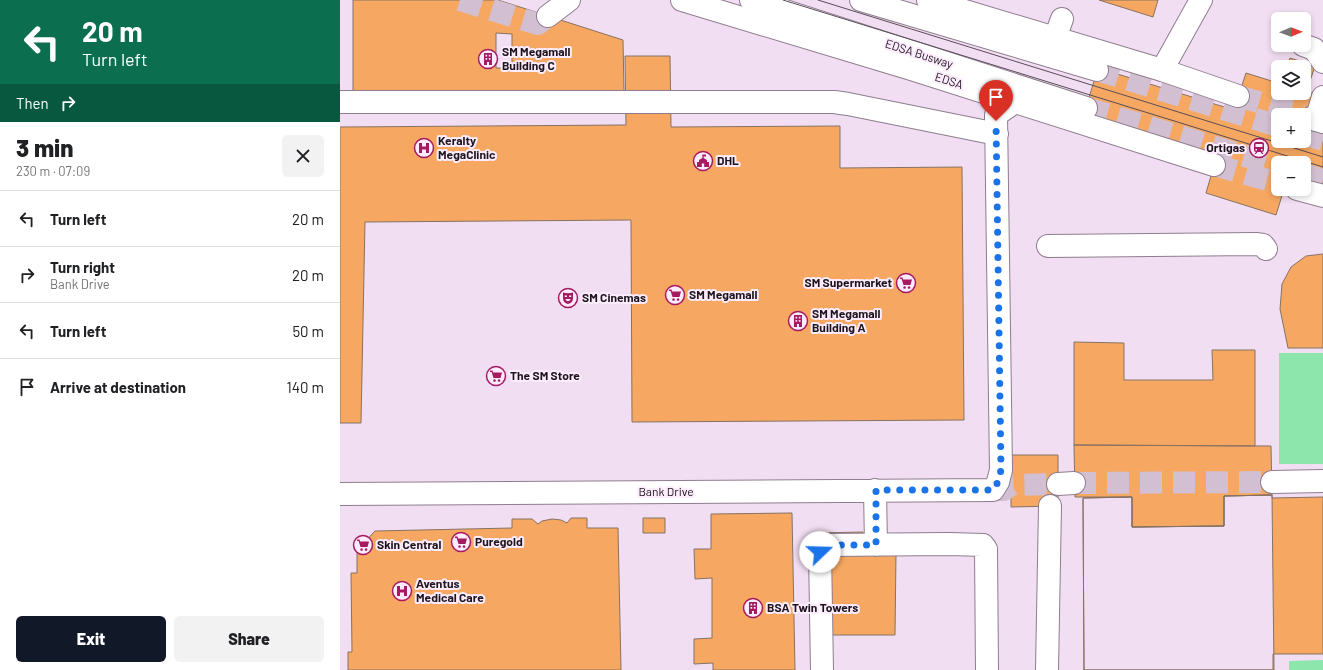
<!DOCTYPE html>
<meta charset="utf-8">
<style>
:root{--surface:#fff;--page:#f2f2f2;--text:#202124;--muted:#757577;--line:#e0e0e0;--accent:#111827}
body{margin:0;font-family:Barlow,sans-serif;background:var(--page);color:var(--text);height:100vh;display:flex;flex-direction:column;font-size:15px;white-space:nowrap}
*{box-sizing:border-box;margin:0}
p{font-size:13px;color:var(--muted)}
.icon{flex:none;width:22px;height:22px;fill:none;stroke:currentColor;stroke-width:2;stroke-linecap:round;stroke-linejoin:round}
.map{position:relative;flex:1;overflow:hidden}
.panel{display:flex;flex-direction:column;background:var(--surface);width:340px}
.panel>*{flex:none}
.banner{background:#0b6e4f;color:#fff;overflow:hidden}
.needle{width:26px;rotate:89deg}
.tools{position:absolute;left:931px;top:12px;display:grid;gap:8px}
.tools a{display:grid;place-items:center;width:40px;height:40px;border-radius:6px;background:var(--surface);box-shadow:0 2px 6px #0003;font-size:20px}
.pin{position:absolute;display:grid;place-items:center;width:34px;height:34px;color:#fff;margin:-41px -17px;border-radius:50% 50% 50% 0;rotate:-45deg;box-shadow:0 0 4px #0007}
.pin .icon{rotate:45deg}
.me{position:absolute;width:44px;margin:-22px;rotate:69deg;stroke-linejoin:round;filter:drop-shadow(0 0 3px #0008)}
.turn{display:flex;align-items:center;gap:14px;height:84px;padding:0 16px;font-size:18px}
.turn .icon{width:52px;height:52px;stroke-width:2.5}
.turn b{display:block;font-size:28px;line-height:34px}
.then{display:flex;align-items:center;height:38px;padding:0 16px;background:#0003;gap:8px;font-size:15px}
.round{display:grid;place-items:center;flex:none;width:42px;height:42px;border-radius:6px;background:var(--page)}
.head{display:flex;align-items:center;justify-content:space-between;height:68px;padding:0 16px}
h1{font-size:24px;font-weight:800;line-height:30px}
.action{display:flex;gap:8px;margin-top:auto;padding:8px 16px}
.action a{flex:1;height:46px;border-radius:6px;background:var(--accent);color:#fff;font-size:16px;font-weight:800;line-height:46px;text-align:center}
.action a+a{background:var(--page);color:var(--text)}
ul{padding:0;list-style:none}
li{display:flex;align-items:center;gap:12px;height:56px;padding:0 16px;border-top:1px solid var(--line)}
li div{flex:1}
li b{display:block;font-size:15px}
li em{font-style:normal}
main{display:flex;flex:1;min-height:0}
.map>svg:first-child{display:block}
</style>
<main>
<section class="panel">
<div class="banner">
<div class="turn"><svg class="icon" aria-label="left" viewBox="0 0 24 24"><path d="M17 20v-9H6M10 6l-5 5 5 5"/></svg><div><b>20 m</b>Turn left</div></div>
<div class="then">Then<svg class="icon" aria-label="right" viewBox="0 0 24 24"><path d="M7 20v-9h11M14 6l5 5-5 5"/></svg></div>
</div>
<div class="head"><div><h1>3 min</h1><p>230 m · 07:09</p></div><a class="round"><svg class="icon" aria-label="close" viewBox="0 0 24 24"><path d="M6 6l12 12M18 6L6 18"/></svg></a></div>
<ul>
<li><svg class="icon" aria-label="left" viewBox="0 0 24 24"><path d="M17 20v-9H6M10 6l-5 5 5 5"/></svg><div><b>Turn left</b></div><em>20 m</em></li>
<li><svg class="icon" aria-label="right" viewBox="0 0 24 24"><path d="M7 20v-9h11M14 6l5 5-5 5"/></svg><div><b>Turn right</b><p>Bank Drive</p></div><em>20 m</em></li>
<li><svg class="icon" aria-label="left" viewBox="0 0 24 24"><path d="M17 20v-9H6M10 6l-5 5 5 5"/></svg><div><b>Turn left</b></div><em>50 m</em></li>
<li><svg class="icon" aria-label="arrive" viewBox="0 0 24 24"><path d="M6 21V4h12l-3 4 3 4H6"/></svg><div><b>Arrive at destination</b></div><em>140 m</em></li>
</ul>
<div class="action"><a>Exit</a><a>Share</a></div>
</section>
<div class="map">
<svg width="983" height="670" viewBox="0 0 983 670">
<rect width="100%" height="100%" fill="#f2def2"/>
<!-- green -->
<path fill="#8de6ab" d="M939,353H983V464H939Z
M983,660V670H949V661Z"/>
<!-- building -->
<path fill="#f6a862" stroke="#867262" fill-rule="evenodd" d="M13,0H158L283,40L284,92L13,91Z
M759,0H818L813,17Z
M156,33L172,34V68H156Z
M285,56H330L331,127L500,126V168L622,167L624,420L292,422L291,220L25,222L21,423H0V127L286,125Z
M950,58L975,66L968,87L964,85V67H947Z
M758,68L894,110L906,73L938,83V93H964V91L978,95L968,130L983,135V184L964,178V163H938V189H944L936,215L866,193L877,155L744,114ZM938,115H964V141H938Z
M983,254V348H948L940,309L942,284L951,267L966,256Z
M734,342L784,343V380H873L872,350H915V446L734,445Z
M734,445L931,446L932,495L884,496V526L792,527V497H735Z
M671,455H718V506L671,507Z
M932,495V498L983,497V654H933V670H744L743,498L792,497V527L884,526V496Z
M932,495L934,670H744L743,498L792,497V527L884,526V496Z
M452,513L455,670H373V663L354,664V639L372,638V578L355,579L354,549H371V514Z
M231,518H247V528H278L281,670H8V652H12L11,573H17V550L35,531L172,528V519H192L198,524L202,521L212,519L221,520L227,523Z
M303,518H325V533H303Z
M523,532V551L556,553L555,635H477V533Z"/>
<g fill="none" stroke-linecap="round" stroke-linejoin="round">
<!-- minor-tunnel -->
<path stroke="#d2c0d2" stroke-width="22" stroke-dasharray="22 11" stroke-linecap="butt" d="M120,0L198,24L208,16
M757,70L938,126
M746,108L938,166
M964,134L983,140
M964,174L983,180
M734,483L932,482
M653,490H664L671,485L718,484"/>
<!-- highway-tunnel -->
<path stroke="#d2c0d2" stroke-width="22" stroke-dasharray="22 11" stroke-linecap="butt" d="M898,96L962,115
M874,165L938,183"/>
<!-- minor casing -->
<g stroke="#8f7d8f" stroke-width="24">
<path id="minor" d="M411,0L746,108
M521,0L757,70
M208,16L229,0
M715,38L722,19
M963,45L974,49L983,62
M822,70L861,0
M0,102H494L508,104L657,134
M976,120L983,97
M708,246L916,244L923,245L926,249
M932,482L983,481
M718,484L734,483
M535,490L536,545
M0,494L653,490L658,482L661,470L656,115L675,102
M482,670L480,552L482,547L486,545L610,544L643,545L646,549L647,670
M707,670L710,506"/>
</g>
<!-- highway casing -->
<g stroke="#8f7d8f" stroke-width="24">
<path id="highway" d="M342,0L568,68L874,165
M588,0L822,70L898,96
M971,118L983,122
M957,189L983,196"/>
</g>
<!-- minor -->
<use href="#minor" stroke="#fff" stroke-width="22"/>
<!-- highway -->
<use href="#highway" stroke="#fff" stroke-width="22"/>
<!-- tram -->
<path stroke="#584d58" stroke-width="1" d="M443,0L983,167
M478,0L983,157"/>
</g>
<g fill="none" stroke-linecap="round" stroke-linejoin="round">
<!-- route -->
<path stroke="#1a73e8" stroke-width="7" stroke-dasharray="0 12.6" d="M480,552L482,547L486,545H536V490H653L658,482L661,470L656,121"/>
</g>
<!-- icons -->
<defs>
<g id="building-ring" transform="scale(1)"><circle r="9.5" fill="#fdecfd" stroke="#a51a61" stroke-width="1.5"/><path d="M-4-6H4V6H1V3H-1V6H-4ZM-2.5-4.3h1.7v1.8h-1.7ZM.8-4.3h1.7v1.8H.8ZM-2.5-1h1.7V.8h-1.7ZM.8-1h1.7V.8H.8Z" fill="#a51a61"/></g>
<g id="hospital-ring" transform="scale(1)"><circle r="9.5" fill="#fdecfd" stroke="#a51a61" stroke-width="1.5"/><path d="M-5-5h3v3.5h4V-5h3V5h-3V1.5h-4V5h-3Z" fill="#a51a61"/></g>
<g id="station-ring" transform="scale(1)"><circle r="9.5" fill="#fdecfd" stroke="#a51a61" stroke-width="1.5"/><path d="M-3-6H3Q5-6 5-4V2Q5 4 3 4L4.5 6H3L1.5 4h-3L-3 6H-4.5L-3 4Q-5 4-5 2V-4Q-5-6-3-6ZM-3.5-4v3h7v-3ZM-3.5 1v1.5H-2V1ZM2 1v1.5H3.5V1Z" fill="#a51a61"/></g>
<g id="civic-ring" transform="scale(1)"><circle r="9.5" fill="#fdecfd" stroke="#a51a61" stroke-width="1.5"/><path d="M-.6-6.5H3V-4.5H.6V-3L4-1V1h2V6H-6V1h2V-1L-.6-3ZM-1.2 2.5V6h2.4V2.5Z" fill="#a51a61"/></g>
<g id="supermarket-ring" transform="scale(1)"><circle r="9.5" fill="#fdecfd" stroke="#a51a61" stroke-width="1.5"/><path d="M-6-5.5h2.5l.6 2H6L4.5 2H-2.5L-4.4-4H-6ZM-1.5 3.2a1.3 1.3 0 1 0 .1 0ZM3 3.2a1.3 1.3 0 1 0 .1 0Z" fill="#a51a61"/></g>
<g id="theatre-ring" transform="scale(1)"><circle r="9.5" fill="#fdecfd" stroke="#a51a61" stroke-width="1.5"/><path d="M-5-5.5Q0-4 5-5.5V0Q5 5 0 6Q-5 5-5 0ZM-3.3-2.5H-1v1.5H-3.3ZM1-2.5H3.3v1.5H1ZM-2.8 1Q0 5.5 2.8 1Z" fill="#a51a61"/></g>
</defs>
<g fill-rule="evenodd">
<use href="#building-ring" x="148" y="59"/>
<use href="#hospital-ring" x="84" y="148"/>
<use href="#station-ring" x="919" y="148"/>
<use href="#civic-ring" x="363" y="161"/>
<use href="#supermarket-ring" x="566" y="283"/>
<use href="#supermarket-ring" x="335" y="295"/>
<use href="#theatre-ring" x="228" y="298"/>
<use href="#building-ring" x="458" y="321"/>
<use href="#supermarket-ring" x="156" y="376"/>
<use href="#supermarket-ring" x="121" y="542"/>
<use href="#supermarket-ring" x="23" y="545"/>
<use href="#hospital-ring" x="62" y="591"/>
<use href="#building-ring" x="413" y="608"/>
</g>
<g text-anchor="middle" stroke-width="4" stroke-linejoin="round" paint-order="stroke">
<!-- poi labels -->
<g font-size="12" font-weight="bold" fill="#1c151c" stroke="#fdecfd" text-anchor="start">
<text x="162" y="56">SM Megamall<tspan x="162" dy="14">Building C</tspan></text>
<text x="98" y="145">Keralty<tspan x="98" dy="14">MegaClinic</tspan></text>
<text x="905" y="152" text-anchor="end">Ortigas</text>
<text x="377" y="165">DHL</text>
<text x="552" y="287" text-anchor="end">SM Supermarket</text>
<text x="349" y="299">SM Megamall</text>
<text x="242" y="302">SM Cinemas</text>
<text x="472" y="318">SM Megamall<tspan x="472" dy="14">Building A</tspan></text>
<text x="170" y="380">The SM Store</text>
<text x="135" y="546">Puregold</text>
<text x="37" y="549">Skin Central</text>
<text x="76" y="588">Aventus<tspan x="76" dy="14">Medical Care</tspan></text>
<text x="427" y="612">BSA Twin Towers</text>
</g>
<!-- street labels -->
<g font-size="12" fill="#1c151c" stroke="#fdecfd">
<text transform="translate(579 54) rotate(18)" y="4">EDSA Busway</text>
<text transform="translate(609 81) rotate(18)" y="4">EDSA</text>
<text x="326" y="496">Bank Drive</text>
</g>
</g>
</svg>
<div class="tools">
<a><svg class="needle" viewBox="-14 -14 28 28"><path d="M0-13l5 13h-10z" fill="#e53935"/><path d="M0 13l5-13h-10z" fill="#757577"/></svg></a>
<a><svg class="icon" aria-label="layers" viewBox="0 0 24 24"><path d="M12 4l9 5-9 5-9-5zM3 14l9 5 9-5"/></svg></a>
<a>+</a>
<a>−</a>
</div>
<div class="pin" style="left:656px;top:121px;background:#d93025"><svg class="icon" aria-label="arrive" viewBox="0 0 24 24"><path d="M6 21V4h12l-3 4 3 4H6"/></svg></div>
<svg class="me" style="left:480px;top:552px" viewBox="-20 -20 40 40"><circle r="19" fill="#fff"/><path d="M0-13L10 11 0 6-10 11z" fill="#1a73e8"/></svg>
</div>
</main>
